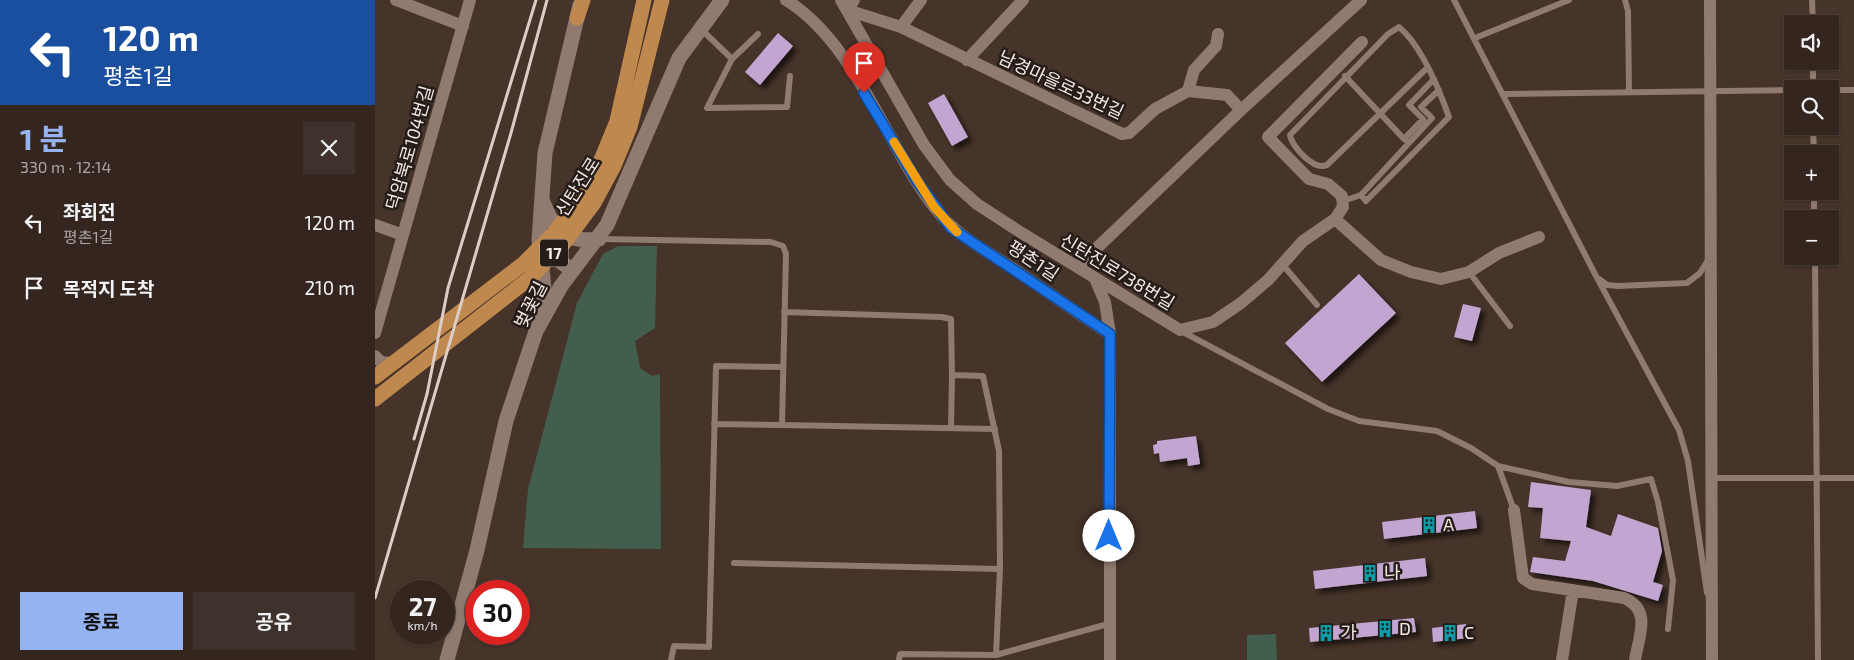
<!DOCTYPE html>
<html lang="ko">
<meta charset="utf-8">
<style>
:root{--surface:#34261f;--page:#3f322c;--text:#f1f3f6;--muted:#a9a5a4;--line:#4e433d;--accent:#95b2f1}
body{margin:0;font-family:"Exo 2","Noto Sans KR",sans-serif;background:var(--page);color:var(--text);height:100vh;display:flex;flex-direction:column;font-size:19px;white-space:nowrap}
*{box-sizing:border-box;margin:0}
p{font-size:16px;color:var(--muted)}
.icon{flex:none;width:28px;height:28px;fill:none;stroke:currentColor;stroke-width:2;stroke-linecap:round;stroke-linejoin:round}
.map{position:relative;flex:1;overflow:hidden}
.sheet{display:flex;flex-direction:column;background:var(--surface);width:375px}
.sheet>*{flex:none}
.guide{background:#1a4fa0;color:#fff;overflow:hidden}
.fabs{position:absolute;left:1409px;top:15px;display:grid;gap:10px}
.fabs a{display:grid;place-items:center;width:55px;height:55px;border-radius:0px;background:var(--surface);box-shadow:0 1px 4px #0004,0 0 0 1px var(--line);font-size:25px}
.speed{position:absolute;left:15px;top:580px;display:flex;gap:10px;font-size:25px;font-weight:700;text-align:center}
.speed>*{display:grid;place-content:center;width:65px;height:65px;border-radius:50%;background:var(--surface);box-shadow:0 1px 4px #0004,0 0 0 1px var(--line);line-height:1}
.speed small{font-size:12px;font-weight:400}
.speed .limit{border:8px solid #d22;background:#fff;color:#111}
.pin{position:absolute;display:grid;place-items:center;width:42px;height:42px;color:#fff;margin:-51px -21px;border-radius:50% 50% 50% 0;rotate:-45deg;box-shadow:0 0 5px #0007}
.pin .icon{rotate:45deg}
.me{position:absolute;width:55px;margin:-28px;rotate:0deg;stroke-linejoin:round;filter:drop-shadow(0 0 4px #0008)}
.turn{display:flex;align-items:center;gap:18px;height:105px;padding:0 20px;font-size:22px}
.turn .icon{width:65px;height:65px;stroke-width:2.5}
.turn b{display:block;font-size:35px;line-height:42px}
.round{display:grid;place-items:center;flex:none;width:52px;height:52px;border-radius:0px;background:var(--page)}
.headline{display:flex;align-items:center;justify-content:space-between;height:85px;padding:0 20px}
h1{font-size:30px;font-weight:700;line-height:38px;color:var(--accent)}
.primary-button{display:flex;gap:10px;margin-top:auto;padding:10px 20px}
.primary-button a{flex:1;height:58px;border-radius:0px;background:var(--accent);color:#111;font-size:20px;font-weight:700;line-height:58px;text-align:center}
.primary-button a+a{background:var(--page);color:var(--text)}
ul{padding:0;list-style:none}
li{display:flex;align-items:center;gap:15px;height:65px;padding:0 20px}
li div{flex:1}
li b{display:block;font-size:19px}
li em{font-style:normal}
main{display:flex;flex:1;min-height:0}
.map>svg:first-child{display:block}
</style>
<main>
<section class="sheet">
<div class="guide">
<div class="turn"><svg class="icon" aria-label="left" viewBox="0 0 24 24"><path d="M17 20v-9H6M10 6l-5 5 5 5"/></svg><div><b>120 m</b>평촌1길</div></div>
</div>
<div class="headline"><div><h1>1 분</h1><p>330 m · 12:14</p></div><a class="round"><svg class="icon" aria-label="close" viewBox="0 0 24 24"><path d="M6 6l12 12M18 6L6 18"/></svg></a></div>
<ul>
<li><svg class="icon" aria-label="left" viewBox="0 0 24 24"><path d="M17 20v-9H6M10 6l-5 5 5 5"/></svg><div><b>좌회전</b><p>평촌1길</p></div><em>120 m</em></li>
<li><svg class="icon" aria-label="arrive" viewBox="0 0 24 24"><path d="M6 21V4h12l-3 4 3 4H6"/></svg><div><b>목적지 도착</b></div><em>210 m</em></li>
</ul>
<div class="primary-button"><a>종료</a><a>공유</a></div>
</section>
<div class="map">
<svg width="1479" height="660" viewBox="0 0 1479 660">
<defs>
<filter id="shadow"><feDropShadow dx="4.5" dy="4.5" stdDeviation="2.5" flood-color="#0009"/></filter>
</defs>
<rect width="100%" height="100%" fill="#463329"/>
<!-- green -->
<path fill="#425f4e" d="M243,246H282L280,328L260,341L265,368L277,376L285,374L286,549L148,548L153,489L202,303L228,254Z
M901,634L902,660H872V635Z"/>
<!-- building -->
<path fill="#c3a5d2" filter="url(#shadow)" d="M403,33L418,46L385,85L370,72Z
M569,94L593,137L577,146L553,103Z
M984,274L1021,313L947,382L910,343Z
M1088,304L1106,308L1097,341L1079,337Z
M821,436L825,464L813,466L812,458L785,462L784,453L779,454L778,445L782,444V441Z
M1156,482L1216,490L1211,527L1236,536L1243,514L1283,528L1287,551L1278,582L1288,585L1283,601L1218,581L1155,572L1158,557L1190,561L1196,541L1165,538L1168,508L1153,507Z
M1100,511L1102,528L1009,539L1007,522Z
M1050,558L1052,576L940,589L938,571Z
M1039,618L1041,632L935,642L934,628Z
M1091,624L1093,638L1058,642L1057,628Z"/>
<g fill="none" stroke-linecap="round" stroke-linejoin="round">
<!-- lane -->
<path stroke="#917b70" stroke-width="6" d="M1079,0L1221,276L1304,430L1313,461L1332,593
M1250,0L1253,11L1254,91
M1437,0L1438,24
M326,29L357,59L332,108L412,107L415,76
M1100,38L1194,0
M357,59L383,34
M1438,61V89
M970,76L1029,139
M1455,90H1479
M1128,94L1418,90
M1438,126L1439,154
M1034,143L1029,139L1048,119L1034,105L1059,79
M1439,191V219
M986,195L991,201L1074,117C1064,89 1047,46 1024,27L1013,34L915,135C917,147 939,171 952,165L1052,68
M968,201L986,195L1057,118L1046,107L1064,90
M225,239L396,242L408,246L411,254L407,425L339,424
M1440,256L1443,660
M907,264L942,305
M1094,272L1135,326
M1224,279L1232,285L1243,286L1312,283L1325,273L1333,260
M409,312L567,317L576,319L577,375L608,376L624,451L625,569L621,655L525,654L524,660
M806,331L953,409L984,421L1062,431L1096,448L1123,466L1194,482L1242,486L1276,479L1283,502L1298,580L1293,629
M407,425L620,429
M576,428L577,375
M1123,466L1139,510
M1336,478H1479
M359,563L625,569
M621,655L733,624
M296,660L299,646L334,647L341,366L408,367"/>
<!-- street -->
<path stroke="#917b70" stroke-width="12" d="M21,0L88,26
M411,0C481,43 511,146 560,208C580,235 610,250 637,268C670,290 702,313 735,334V660
M466,0L549,145L575,180L602,204L642,230L805,330L838,322L866,303L893,280L928,241L960,219L1006,260L1036,272L1066,279L1094,272L1124,253L1164,237
M479,0L472,10L526,27L747,134L754,133L780,109L813,91L852,95L866,110
M1335,0L1337,660
M526,27L546,0
M592,60L648,0
M813,91L819,70L841,46L843,34
M960,219L968,207L967,196L953,184L934,179L893,137L987,42
M0,225L28,235
M702,267L866,110L986,0
M721,281L730,302L735,334
M0,333L95,0
M0,356L6,362L18,363
M1139,510L1148,578L1157,584L1249,598C1277,610 1264,635 1260,660
M1187,660L1198,590"/>
<!-- secondary -->
<path stroke="#917b70" stroke-width="15" d="M168,202C180,232 189,243 224,239
M168,246L173,253L197,270
M163,319L169,288L164,240L170,153L205,5
M72,660L102,550L131,421L161,331L186,286L232,225L304,58L347,0"/>
<!-- primary -->
<path stroke="#bf884e" stroke-width="15" d="M202,18L208,0
M0,377L148,264L180,232L207,195L226,160L242,121L269,0
M0,399L155,278L189,243L219,203L239,166L255,127L287,0"/>
<!-- rail -->
<path stroke="#dccec7" stroke-width="3" d="M39,439L52,394L73,288L161,0
M0,598L136,133L172,0"/>
</g>
<g fill="none" stroke-linecap="round" stroke-linejoin="round">
<!-- route casing -->
<g stroke="#114b97" stroke-width="12">
<path id="route" d="M489,93L542,181L576,228L735,334L734,536"/>
</g>
<!-- route -->
<use href="#route" stroke="#1a73e8" stroke-width="9"/>
<!-- slow -->
<path stroke="#f59e0b" stroke-width="9" d="M519,142L559,207L582,232"/>
</g>
<!-- icons -->
<defs>
<g id="building-bare" transform="scale(1.35)"><path d="M-4-6H4V6H1V3H-1V6H-4ZM-2.5-4.3h1.7v1.8h-1.7ZM.8-4.3h1.7v1.8H.8ZM-2.5-1h1.7V.8h-1.7ZM.8-1h1.7V.8H.8Z" fill="#0f9aa8" stroke="#251d18" stroke-width="2.5" paint-order="stroke"/></g>
</defs>
<g fill-rule="evenodd">
<use href="#building-bare" x="1054" y="525"/>
<use href="#building-bare" x="995" y="573"/>
<use href="#building-bare" x="1010" y="629"/>
<use href="#building-bare" x="951" y="633"/>
<use href="#building-bare" x="1075" y="633"/>
</g>
<g text-anchor="middle" stroke-width="5" stroke-linejoin="round" paint-order="stroke">
<!-- shield labels -->
<rect fill="#251d18" stroke="#b7aba5" stroke-width="1" x="165" y="239.5" width="28" height="27" rx="4"/>
<g font-size="16" font-weight="bold" fill="#f5e8e2">
<text x="179" y="259">17</text>
</g>
<!-- street labels -->
<g font-size="18" fill="#f5e8e2" stroke="#251d18">
<text transform="translate(686 85) rotate(25)" y="6">남경마을로33번길</text>
<text transform="translate(35 148) rotate(-74)" y="6">덕암북로104번길</text>
<text transform="translate(203 187) rotate(-58)" y="6">신탄진로</text>
<text transform="translate(658 261) rotate(34)" y="6">평촌1길</text>
<text transform="translate(742 272) rotate(31)" y="6">신탄진로738번길</text>
<text transform="translate(156 305) rotate(-63)" y="6">벚꽃길</text>
</g>
<!-- poi labels -->
<g font-size="18" fill="#f5e8e2" stroke="#251d18" text-anchor="start">
<text x="1068" y="531">A</text>
<text x="1009" y="579">나</text>
<text x="1024" y="635">D</text>
<text x="965" y="639">가</text>
<text x="1089" y="639">C</text>
</g>
</g>
</svg>
<div class="fabs">
<a><svg class="icon" aria-label="sound" viewBox="0 0 24 24"><path d="M4 9h4l5-4v14l-5-4H4zM17 9q2 3 0 6"/></svg></a>
<a><svg class="icon" aria-label="search" viewBox="0 0 24 24"><circle cx="10" cy="10" r="6"/><path d="M15 15l6 6"/></svg></a>
<a>+</a>
<a>−</a>
</div>
<div class="speed"><div>27<small>km/h</small></div><div class="limit">30</div></div>
<div class="pin" style="left:489px;top:93px;background:#d93025"><svg class="icon" aria-label="arrive" viewBox="0 0 24 24"><path d="M6 21V4h12l-3 4 3 4H6"/></svg></div>
<svg class="me" style="left:734px;top:536px" viewBox="-20 -20 40 40"><circle r="19" fill="#fff"/><path d="M0-13L10 11 0 6-10 11z" fill="#1a73e8"/></svg>
</div>
</main>
